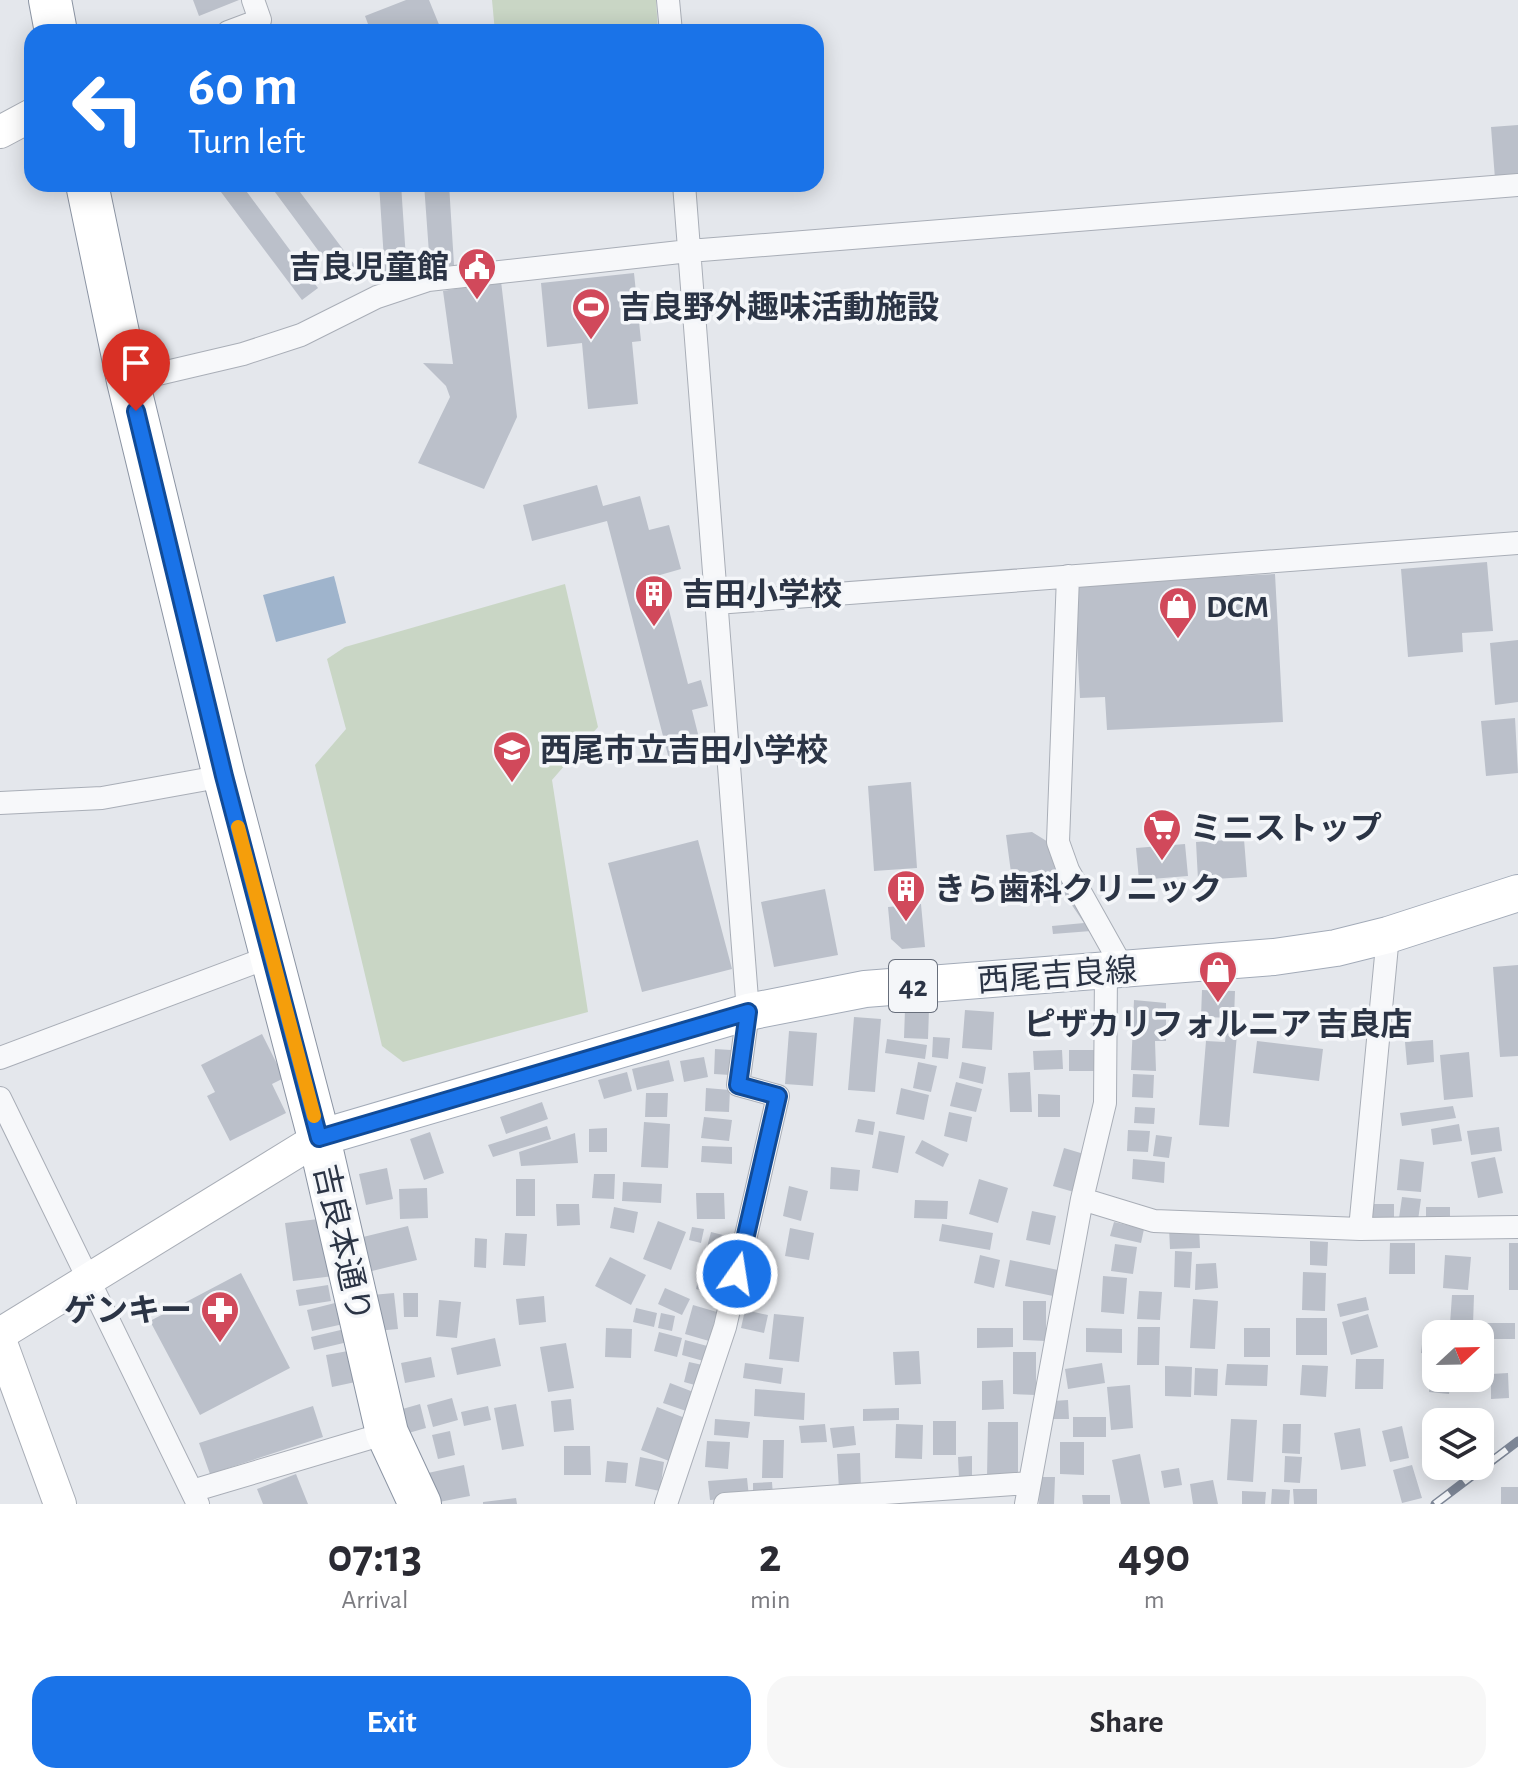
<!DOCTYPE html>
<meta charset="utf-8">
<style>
:root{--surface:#fff;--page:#f7f7f7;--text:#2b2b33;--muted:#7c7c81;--accent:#1a73e8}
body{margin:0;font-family:"Alegreya Sans","Noto Sans JP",sans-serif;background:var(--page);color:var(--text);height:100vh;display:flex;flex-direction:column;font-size:30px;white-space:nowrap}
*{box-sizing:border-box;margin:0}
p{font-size:26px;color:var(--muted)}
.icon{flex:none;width:44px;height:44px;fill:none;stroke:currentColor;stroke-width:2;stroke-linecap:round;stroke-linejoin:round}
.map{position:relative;height:1504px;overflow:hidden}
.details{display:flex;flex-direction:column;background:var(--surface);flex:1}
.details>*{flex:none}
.hud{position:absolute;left:24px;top:24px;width:800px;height:168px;border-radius:24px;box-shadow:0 4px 20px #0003;background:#1a73e8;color:#fff;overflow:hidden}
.needle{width:52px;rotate:68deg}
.fabs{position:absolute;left:1422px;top:1320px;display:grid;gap:16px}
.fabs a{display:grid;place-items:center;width:72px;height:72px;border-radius:16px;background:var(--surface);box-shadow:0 4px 20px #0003;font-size:40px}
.pin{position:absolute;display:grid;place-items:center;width:68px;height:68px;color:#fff;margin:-82px -34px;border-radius:50% 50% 50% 0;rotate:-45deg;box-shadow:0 0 8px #0007}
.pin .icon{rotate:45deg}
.me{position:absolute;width:88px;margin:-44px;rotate:13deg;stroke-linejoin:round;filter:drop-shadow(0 0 6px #0008)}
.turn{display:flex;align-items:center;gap:28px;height:168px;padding:0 32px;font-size:36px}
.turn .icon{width:104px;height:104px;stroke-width:2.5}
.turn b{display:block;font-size:56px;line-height:68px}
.eta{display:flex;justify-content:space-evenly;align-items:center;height:136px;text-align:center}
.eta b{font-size:48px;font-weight:700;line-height:56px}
.button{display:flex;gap:16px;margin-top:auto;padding:16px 32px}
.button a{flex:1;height:92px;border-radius:24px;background:var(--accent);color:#fff;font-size:32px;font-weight:700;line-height:92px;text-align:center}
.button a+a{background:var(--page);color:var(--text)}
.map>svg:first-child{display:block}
</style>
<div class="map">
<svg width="1518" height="1504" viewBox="0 0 1518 1504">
<rect width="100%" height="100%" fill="#e4e7ec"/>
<!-- green -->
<path fill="#c9d6c5" d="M492,0H656L658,32H495Z
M565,584L598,727L552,780L588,1012L403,1062L382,1046L315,765L346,729L327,659L345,647Z"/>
<!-- water -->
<path fill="#9fb4cc" d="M334,576L346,623L276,642L263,595Z"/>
<!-- building -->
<path fill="#bbc0ca" d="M193,0H239L199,16Z
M406,0H429L440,27L428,32H371L365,16Z
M1518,125V177L1495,179L1491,127Z
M215,184H241L318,288L302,300Z
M269,184H294L357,268L340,280Z
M379,184H401L407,274L385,275Z
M424,184H449L454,265L430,267Z
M634,273L641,341L632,342L638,404L588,409L582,343L547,347L541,283Z
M501,281L517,417L484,489L418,463L450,397L446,386L423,363L453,364L443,291Z
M597,485L603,506L640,496L649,530L669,525L681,569L660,575L688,684L701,680L708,706L692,710L702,750L669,759L607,521L532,541L523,505Z
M1487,562L1493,631L1462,633L1463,652L1408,657L1401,569Z
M1275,574L1283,722L1107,730L1105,697L1080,698L1074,584Z
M1518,640V702L1495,705L1490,643Z
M1515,718L1518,773L1486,776L1481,721Z
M911,782L917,868L874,871L868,786Z
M1032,832L1053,845L1091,931L1053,934L1052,926L1084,923L1061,889L1014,895L1006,835Z
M1244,839L1247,877L1198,880L1196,842Z
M698,840L732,969L642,992L608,863Z
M1185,844L1188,876L1139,880L1136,848Z
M825,889L838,955L774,967L761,902Z
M921,904L925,947L902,949L891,939L888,907Z
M1518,965V1056L1500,1057L1493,967Z
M1202,990L1235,991L1234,1018L1201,1017Z
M1134,1000L1166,1003V1041H1155L1156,1071L1131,1070Z
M905,1009H929L928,1039L904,1038Z
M965,1010L994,1012L992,1050L962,1048Z
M854,1017L881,1019L875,1092L848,1090Z
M789,1031L817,1033L813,1086L785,1084Z
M1226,1033L1237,1034L1229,1127L1199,1125L1206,1041L1225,1042Z
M262,1034L284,1078L272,1084L286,1113L230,1141L207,1096L215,1092L201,1065Z
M933,1037L950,1038L948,1059L932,1057Z
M887,1039L927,1045L925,1059L885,1053Z
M1433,1040L1434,1062L1407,1065L1405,1042Z
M1257,1041L1323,1049L1319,1081L1253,1073Z
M715,1049L731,1050L730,1075L714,1074Z
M1062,1050L1063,1069L1034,1070L1033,1051Z
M1069,1050H1094L1095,1071H1069Z
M1469,1052L1473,1097L1444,1100L1440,1055Z
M704,1057L708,1077L684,1082L680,1061Z
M669,1060L674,1081L637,1090L632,1069Z
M918,1062L937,1066L931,1092L913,1088Z
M962,1062L986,1067L983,1084L959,1078Z
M627,1072L632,1091L604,1099L598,1080Z
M1030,1072L1032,1112H1010L1008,1073Z
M1133,1074L1154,1075L1153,1098L1132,1097Z
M956,1082L982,1089L976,1112L950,1106Z
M706,1088L730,1090L729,1112L705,1111Z
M901,1088L929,1095L924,1120L896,1114Z
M646,1093H668L667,1117H645Z
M1038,1094L1060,1095V1117H1038Z
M542,1102L548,1119L506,1134L500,1117Z
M1453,1106L1456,1118L1402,1126L1400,1113Z
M1135,1107L1155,1108L1154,1124L1134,1123Z
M949,1112L972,1117L967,1142L944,1136Z
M704,1117L732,1120L729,1141L701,1138Z
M858,1119L875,1122L873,1135L855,1132Z
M644,1122L670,1124L668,1168L641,1167Z
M1459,1124L1462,1141L1433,1145L1431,1129Z
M547,1126L551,1139L493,1157L488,1145Z
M1499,1127L1502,1151L1471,1155L1467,1131Z
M607,1128V1152H589V1129Z
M1128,1130L1150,1131L1148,1152L1127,1151Z
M879,1131L905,1136L898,1173L872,1168Z
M430,1132L444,1173L424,1180L410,1139Z
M575,1133L578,1163L521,1166L519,1152Z
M1156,1135L1172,1137L1169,1158L1153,1156Z
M922,1140L949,1154L943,1167L915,1153Z
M702,1146L732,1147V1164L701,1162Z
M1064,1148L1084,1154L1074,1192L1053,1186Z
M1495,1157L1503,1193L1478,1198L1471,1162Z
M1133,1159L1165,1162L1164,1183L1132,1179Z
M1400,1159L1424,1162L1421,1192L1397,1190Z
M831,1167L860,1170L858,1191L830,1189Z
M387,1168L393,1199L366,1205L359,1174Z
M594,1174H615L614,1199L592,1198Z
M516,1179H535V1216H516Z
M979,1179L1008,1188L998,1223L969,1214Z
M623,1182L662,1184L661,1203L622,1201Z
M789,1186L808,1191L801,1221L783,1216Z
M427,1188L428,1218L400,1219L399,1189Z
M696,1193H724L725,1219H697Z
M1402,1197L1421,1199L1418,1220L1399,1218Z
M915,1200L948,1201L947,1219L914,1218Z
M556,1204H579L580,1225L557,1226Z
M1372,1204H1394V1219H1372Z
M614,1207L638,1212L634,1233L610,1228Z
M1426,1207H1450V1220L1426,1219Z
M1032,1211L1056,1216L1050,1245L1026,1240Z
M335,1217L342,1275L293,1281L285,1223Z
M658,1221L686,1232L671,1270L643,1259Z
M1114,1222L1144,1229L1141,1243L1110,1236Z
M942,1224L993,1233L990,1250L939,1241Z
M408,1226L417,1260L372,1271L363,1237Z
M692,1227L704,1229L701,1243L689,1240Z
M1199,1227L1200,1248L1170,1249L1169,1228Z
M790,1228L814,1233L809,1260L785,1256Z
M711,1232L735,1238L725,1273L702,1266Z
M505,1233L527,1234L525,1266L503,1265Z
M475,1238L487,1239L486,1268L474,1267Z
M1310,1241L1328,1242L1327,1266L1310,1265Z
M1390,1243H1415V1274H1389Z
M1509,1243H1518V1290H1509Z
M1115,1244L1137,1247L1133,1274L1111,1271Z
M1175,1251L1192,1252L1190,1288L1174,1287Z
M980,1255L1000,1260L994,1288L974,1283Z
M1445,1255L1471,1257L1468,1290L1443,1288Z
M610,1257L646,1275L631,1305L595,1286Z
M1010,1260L1058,1270L1053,1296L1005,1286Z
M1216,1263L1218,1288L1195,1290L1196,1264Z
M700,1272L713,1275L709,1293L696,1289Z
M1303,1272L1326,1273L1325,1311L1302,1310Z
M241,1273L290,1368L200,1415L150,1321Z
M716,1275L729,1279L724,1300L710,1296Z
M1103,1276L1127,1278L1124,1314L1101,1312Z
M328,1285L331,1301L299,1306L296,1290Z
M665,1288L690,1299L682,1315L658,1304Z
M1139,1291L1162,1292L1160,1320L1137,1319Z
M394,1293L398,1329L376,1331L372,1295Z
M403,1293H418V1317H404Z
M1452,1295H1474L1473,1325L1450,1324Z
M544,1296L546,1322L519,1325L516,1299Z
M1366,1297L1369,1310L1340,1317L1337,1304Z
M1193,1299L1218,1301L1215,1349L1190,1348Z
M439,1300L461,1302L457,1338L436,1336Z
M343,1301L348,1323L312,1331L307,1310Z
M1023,1301H1046V1341L1023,1340Z
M693,1305L717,1312L709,1341L685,1334Z
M636,1308L657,1313L654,1327L633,1322Z
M745,1310L768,1315L764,1333L741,1328Z
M661,1313L675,1316L672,1331L658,1328Z
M774,1314L804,1317L799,1362L769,1359Z
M1368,1314L1378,1347L1351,1355L1342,1322Z
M1296,1318H1327V1355H1296Z
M1482,1323H1515V1339H1482Z
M1138,1327H1160L1159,1365H1137Z
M349,1328L352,1341L314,1350L311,1337Z
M606,1328L632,1329L631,1358L605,1357Z
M977,1328H1013V1347L977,1348Z
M1086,1328L1122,1329V1353L1086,1352Z
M1244,1328H1270V1357H1244Z
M1424,1328L1457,1331V1334H1436V1355L1421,1353Z
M659,1332L682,1338L677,1357L654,1351Z
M495,1338L501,1366L457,1375L451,1348Z
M685,1340L711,1347L707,1362L682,1355Z
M566,1343L574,1388L548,1392L540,1347Z
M359,1349L365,1380L332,1387L326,1355Z
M919,1351L921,1384L895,1385L893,1352Z
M1013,1352H1036V1395L1013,1394Z
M431,1357L435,1377L405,1383L401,1363Z
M1356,1359H1384L1383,1389H1355Z
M689,1362L707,1366L702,1387L684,1382Z
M745,1363L783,1368L781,1384L743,1378Z
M1102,1363L1105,1383L1068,1389L1065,1369Z
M1227,1364L1268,1365L1267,1386L1225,1385Z
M1302,1365L1328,1366L1326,1397L1300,1395Z
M1431,1365H1436V1378H1451L1449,1394L1429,1392Z
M1165,1366L1192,1367L1191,1397L1165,1396Z
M1195,1368L1218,1369L1217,1396L1194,1395Z
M1508,1373L1509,1398L1491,1399V1374Z
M1461,1378H1477V1388L1461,1387Z
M1003,1380L1004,1409L982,1410V1381Z
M670,1383L696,1393L689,1412L663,1403Z
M1130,1385L1133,1428L1111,1430L1107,1387Z
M755,1389L805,1393L804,1420L754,1416Z
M452,1398L458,1420L433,1427L427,1405Z
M571,1399L574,1430L554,1432L551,1401Z
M1068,1400L1069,1419H1053L1052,1401Z
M420,1404L426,1428L405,1434L399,1410Z
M516,1404L524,1446L502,1450L494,1408Z
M313,1406L323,1437L210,1474L199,1443Z
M488,1406L491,1420L464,1426L461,1412Z
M657,1407L685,1418L669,1461L641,1450Z
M899,1408V1420L863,1421V1409Z
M1073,1417H1106V1437H1073Z
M715,1419L750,1422L748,1438L714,1435Z
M1231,1419L1257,1420L1253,1482L1227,1480Z
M933,1421H956V1455H933Z
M988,1422H1018V1477H987Z
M825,1424L827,1442L801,1443L799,1426Z
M896,1424L923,1425L922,1459L895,1458Z
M1283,1424H1301L1300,1454L1282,1453Z
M854,1426L856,1445L833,1448L830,1428Z
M1402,1426L1409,1458L1390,1462L1382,1431Z
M1360,1428L1366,1466L1341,1470L1334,1433Z
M450,1431L455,1455L438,1459L432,1435Z
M763,1440H784L783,1478H762Z
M707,1441L730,1442L728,1469L705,1467Z
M1060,1442H1084V1475L1060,1474Z
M564,1446H590L591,1475H564Z
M860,1453L861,1489L839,1490L837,1454Z
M1140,1454L1150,1504H1121L1112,1460Z
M972,1456V1478L959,1479L958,1457Z
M1285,1456L1302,1457L1300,1483L1284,1482Z
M640,1457L664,1462L660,1491L635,1486Z
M607,1461L628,1463L626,1483L605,1482Z
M464,1465L470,1496L434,1503L428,1473Z
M1412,1465L1422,1498L1402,1503L1393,1470Z
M1179,1468L1182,1485L1164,1488L1161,1471Z
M296,1474L308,1504H263L257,1489Z
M1040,1477H1055L1054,1504H1039Z
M747,1478L749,1497L710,1500L708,1481Z
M1213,1480L1218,1504H1193L1190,1484Z
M772,1482L773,1496H753V1483Z
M1501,1487H1518V1504H1501Z
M1272,1489L1290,1490L1289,1504H1271Z
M1293,1489H1317V1504H1294Z
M1242,1491L1266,1492L1265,1504H1242Z
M1082,1495H1110V1504H1083Z
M516,1498L517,1504H483V1502Z"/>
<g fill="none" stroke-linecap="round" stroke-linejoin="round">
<!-- street casing -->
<g stroke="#a9aeb7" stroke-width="24">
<path id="street" d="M668,0L671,32
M228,32L260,20L253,0
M128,381L243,354L301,335L377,297L428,280L689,251L1518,185
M1068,576L1058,842L1068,870L1124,970
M716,603L1518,543
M0,803L102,798L224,776
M0,1058L272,956
M0,1098L198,1504
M1082,1199L1154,1221L1360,1229L1518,1227
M1360,1229L1388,935
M192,1491L387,1433
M666,1504L725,1327L778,1096L738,1085L748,1012L684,184
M725,1504L1030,1483
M1026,1504L1082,1199L1105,1103L1106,971"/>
</g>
<!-- secondary casing -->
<g stroke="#a9aeb7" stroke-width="34">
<path id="secondary" d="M0,132L32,115
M0,1334L319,1138
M0,1340L60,1504"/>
</g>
<!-- primary casing -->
<g stroke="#a3abb8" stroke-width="38">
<path id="primary" d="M319,1138L748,1012L865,989L1274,957L1336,948L1388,935L1518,893"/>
</g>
<!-- highway casing -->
<g stroke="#8b94a3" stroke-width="44">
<path id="highway" d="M50,0L56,32
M87,184L128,381L224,776L319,1138L387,1433L420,1504"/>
</g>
<!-- street -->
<use href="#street" stroke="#f7f8fa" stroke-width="22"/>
<!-- secondary -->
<use href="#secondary" stroke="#fff" stroke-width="32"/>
<!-- primary -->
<use href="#primary" stroke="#fff" stroke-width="36"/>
<!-- highway -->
<use href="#highway" stroke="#fff" stroke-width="42"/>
<!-- rail casing -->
<g stroke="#7d8696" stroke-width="9">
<path id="rail" d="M1435,1504L1518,1441"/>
</g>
<!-- rail -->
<use href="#rail" stroke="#f4f6f9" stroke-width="6" stroke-dasharray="18" stroke-linecap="butt"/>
</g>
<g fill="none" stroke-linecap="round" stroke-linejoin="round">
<!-- route casing -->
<g stroke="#114b97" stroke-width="20">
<path id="route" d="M136,411L224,776L319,1138L748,1012L738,1085L778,1096L737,1274"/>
</g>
<!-- route -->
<use href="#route" stroke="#1a73e8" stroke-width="14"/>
<!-- slow -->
<path stroke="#f59e0b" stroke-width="14" d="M238,827L314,1116"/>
</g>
<!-- icons -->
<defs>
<g id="civic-pin" transform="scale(2)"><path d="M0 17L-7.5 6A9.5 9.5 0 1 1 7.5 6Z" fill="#d1495b" stroke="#f4f6f9"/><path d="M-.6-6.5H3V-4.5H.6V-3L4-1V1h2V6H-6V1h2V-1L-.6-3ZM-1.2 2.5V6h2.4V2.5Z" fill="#fff"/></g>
<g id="stadium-pin" transform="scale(2)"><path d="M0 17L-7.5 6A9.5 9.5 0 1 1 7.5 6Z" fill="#d1495b" stroke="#f4f6f9"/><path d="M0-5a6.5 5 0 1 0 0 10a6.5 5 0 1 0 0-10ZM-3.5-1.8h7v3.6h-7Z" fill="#fff"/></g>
<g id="building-pin" transform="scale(2)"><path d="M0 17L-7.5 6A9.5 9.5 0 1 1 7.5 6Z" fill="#d1495b" stroke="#f4f6f9"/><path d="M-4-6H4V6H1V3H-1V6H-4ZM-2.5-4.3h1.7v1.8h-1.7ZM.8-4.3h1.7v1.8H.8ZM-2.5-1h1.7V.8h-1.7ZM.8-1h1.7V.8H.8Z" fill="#fff"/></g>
<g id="shop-pin" transform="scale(2)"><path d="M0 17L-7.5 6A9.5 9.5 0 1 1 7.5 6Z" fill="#d1495b" stroke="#f4f6f9"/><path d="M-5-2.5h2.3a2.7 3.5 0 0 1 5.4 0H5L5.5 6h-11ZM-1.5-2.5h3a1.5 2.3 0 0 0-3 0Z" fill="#fff"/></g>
<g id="school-pin" transform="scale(2)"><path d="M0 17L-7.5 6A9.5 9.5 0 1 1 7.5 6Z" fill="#d1495b" stroke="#f4f6f9"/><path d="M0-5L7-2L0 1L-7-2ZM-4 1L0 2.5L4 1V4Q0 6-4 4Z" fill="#fff"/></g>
<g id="supermarket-pin" transform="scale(2)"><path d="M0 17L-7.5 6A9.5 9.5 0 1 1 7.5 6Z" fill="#d1495b" stroke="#f4f6f9"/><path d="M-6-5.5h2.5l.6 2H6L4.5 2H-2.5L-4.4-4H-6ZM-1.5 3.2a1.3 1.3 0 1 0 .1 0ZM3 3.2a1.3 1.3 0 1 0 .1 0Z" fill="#fff"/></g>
<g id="pharmacy-pin" transform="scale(2)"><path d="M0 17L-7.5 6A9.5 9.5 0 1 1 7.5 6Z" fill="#d1495b" stroke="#f4f6f9"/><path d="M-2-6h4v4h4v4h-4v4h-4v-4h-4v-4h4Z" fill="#fff"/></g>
</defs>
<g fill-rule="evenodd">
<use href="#civic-pin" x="477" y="267"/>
<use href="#stadium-pin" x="591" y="307"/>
<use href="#building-pin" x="654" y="594"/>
<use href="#shop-pin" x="1178" y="606"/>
<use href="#school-pin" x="512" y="750"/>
<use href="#supermarket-pin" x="1162" y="828"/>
<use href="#building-pin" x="906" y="889"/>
<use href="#shop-pin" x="1218" y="970"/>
<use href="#pharmacy-pin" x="220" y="1310"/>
</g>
<g text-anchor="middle" stroke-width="7" stroke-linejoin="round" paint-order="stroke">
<!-- shield labels -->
<rect fill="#f4f6f9" stroke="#676e7b" stroke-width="2" x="889" y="960" width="48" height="52" rx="6"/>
<g font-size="30" font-weight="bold" fill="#2b3445">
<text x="913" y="996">42</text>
</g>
<!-- poi labels -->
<g font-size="32" font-weight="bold" fill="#2b3445" stroke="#f4f6f9" text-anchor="start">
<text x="449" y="278" text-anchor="end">吉良児童館</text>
<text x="619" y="318">吉良野外趣味活動施設</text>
<text x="682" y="605">吉田小学校</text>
<text x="1206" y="617">DCM</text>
<text x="540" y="761">西尾市立吉田小学校</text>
<text x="1190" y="839">ミニストップ</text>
<text x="934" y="900">きら歯科クリニック</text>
<text x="1218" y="1035" text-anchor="middle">ピザカリフォルニア 吉良店</text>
<text x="192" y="1321" text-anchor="end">ゲンキー</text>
</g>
<!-- street labels -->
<g font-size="32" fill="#2b3445" stroke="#f4f6f9">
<text transform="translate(1057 975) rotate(-4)" y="11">西尾吉良線</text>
<text transform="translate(343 1243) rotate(77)" y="11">吉良本通り</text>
</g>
</g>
</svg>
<div class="fabs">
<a><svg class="needle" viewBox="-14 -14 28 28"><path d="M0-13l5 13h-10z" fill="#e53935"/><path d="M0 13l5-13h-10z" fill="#7c7c81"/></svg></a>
<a><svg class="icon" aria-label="layers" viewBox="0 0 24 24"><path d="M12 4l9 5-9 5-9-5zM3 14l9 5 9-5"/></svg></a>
</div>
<div class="pin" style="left:136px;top:411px;background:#d93025"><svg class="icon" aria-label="arrive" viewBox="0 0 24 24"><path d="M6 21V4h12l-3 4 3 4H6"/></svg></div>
<svg class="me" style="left:737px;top:1274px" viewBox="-20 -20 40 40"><circle r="17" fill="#1a73e8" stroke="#fff" stroke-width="3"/><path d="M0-11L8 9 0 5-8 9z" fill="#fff"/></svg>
<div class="hud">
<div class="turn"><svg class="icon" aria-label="left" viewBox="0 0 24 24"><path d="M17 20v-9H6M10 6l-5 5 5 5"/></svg><div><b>60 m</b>Turn left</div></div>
</div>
</div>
<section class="details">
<div class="eta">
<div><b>07:13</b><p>Arrival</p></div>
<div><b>2</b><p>min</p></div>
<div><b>490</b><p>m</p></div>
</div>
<div class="button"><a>Exit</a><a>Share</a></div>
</section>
